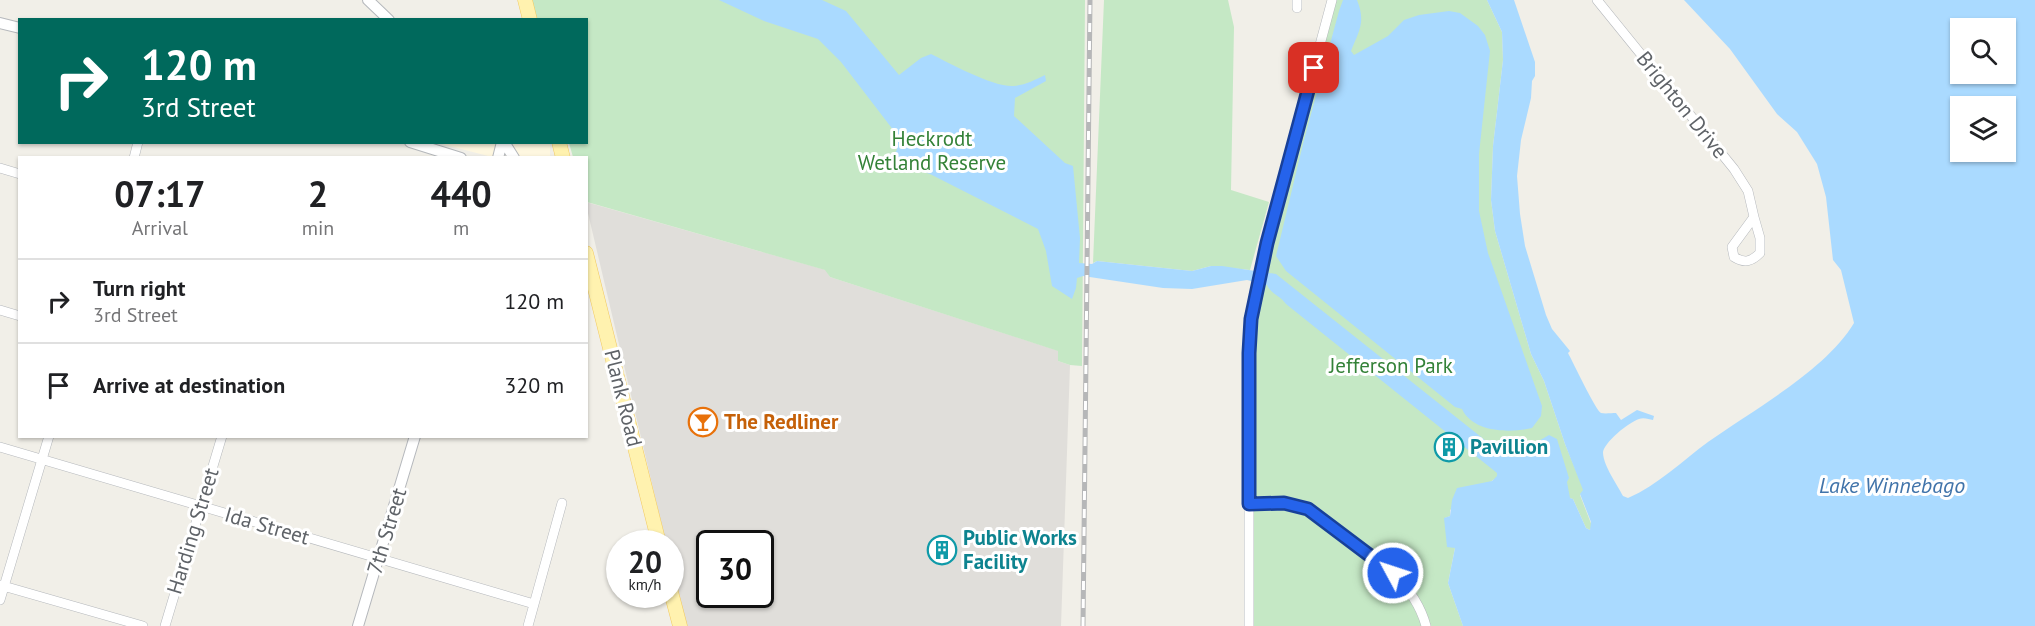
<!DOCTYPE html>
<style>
:root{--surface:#fff;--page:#f2f2f2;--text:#202124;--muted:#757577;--line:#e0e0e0}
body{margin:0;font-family:"PT Sans",sans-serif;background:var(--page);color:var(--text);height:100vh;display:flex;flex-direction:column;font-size:22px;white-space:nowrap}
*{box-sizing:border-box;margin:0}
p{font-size:20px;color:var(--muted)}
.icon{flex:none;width:33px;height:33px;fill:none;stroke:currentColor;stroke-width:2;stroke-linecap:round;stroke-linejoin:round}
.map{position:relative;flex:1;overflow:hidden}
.sheet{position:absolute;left:18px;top:156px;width:570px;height:282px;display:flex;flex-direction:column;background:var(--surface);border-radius:0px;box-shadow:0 2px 4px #0004}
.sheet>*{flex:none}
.guide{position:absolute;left:18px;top:18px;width:570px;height:126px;border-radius:0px;box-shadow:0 2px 4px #0004;background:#00695c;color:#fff;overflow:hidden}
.tools{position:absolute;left:1950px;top:18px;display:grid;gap:12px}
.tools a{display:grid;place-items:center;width:66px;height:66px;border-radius:0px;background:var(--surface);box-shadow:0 2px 4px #0004;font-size:30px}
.speed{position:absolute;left:606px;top:530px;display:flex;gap:12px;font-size:30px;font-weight:700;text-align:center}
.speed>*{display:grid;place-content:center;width:78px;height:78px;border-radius:50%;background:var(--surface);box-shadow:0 2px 4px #0004;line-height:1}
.speed small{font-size:15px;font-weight:400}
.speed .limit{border:3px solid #111;border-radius:9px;background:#fff;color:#111}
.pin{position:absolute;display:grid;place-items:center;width:51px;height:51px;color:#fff;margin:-26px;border-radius:12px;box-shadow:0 3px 9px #0006}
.me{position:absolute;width:66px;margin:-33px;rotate:310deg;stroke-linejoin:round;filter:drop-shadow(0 0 4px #0008)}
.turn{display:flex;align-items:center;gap:21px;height:126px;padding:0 24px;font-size:27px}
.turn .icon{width:78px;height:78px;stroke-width:2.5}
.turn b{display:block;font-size:42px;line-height:51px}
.eta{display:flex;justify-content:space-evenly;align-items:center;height:102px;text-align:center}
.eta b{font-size:36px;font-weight:700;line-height:42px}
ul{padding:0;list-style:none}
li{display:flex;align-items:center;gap:18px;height:84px;padding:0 24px;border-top:2px solid var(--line)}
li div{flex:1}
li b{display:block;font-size:22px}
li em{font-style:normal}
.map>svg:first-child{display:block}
</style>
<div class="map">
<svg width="2035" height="626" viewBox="0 0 2035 626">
<rect width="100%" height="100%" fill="#f1efe8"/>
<!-- commercial -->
<path fill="#fef7e0" d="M438,143H550V157H492Z"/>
<!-- industrial -->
<path fill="#e0deda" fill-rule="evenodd" d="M586,202L826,270L830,277L1059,351L1058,361L1070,365L1061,626H686L671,560L670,543H666L587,209ZM710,543H760V594H710Z"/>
<!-- green -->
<path fill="#c5e8c5" d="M528,0H1085L1082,366L1070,365L1058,361V351L830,277L825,270L587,202L586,158L573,157L569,143L586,142V20L533,19Z
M1104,0H1228L1234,27L1231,190L1269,202L1250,270L1211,266L1192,271L1097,261L1093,263Z
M1336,0H1487L1502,32L1503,60L1493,146L1491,200L1495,231L1531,354L1544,381L1565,444L1584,490L1580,495L1592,526L1590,530L1586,528L1573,499L1496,478L1450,510V516L1445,518L1455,548L1448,583L1463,626H1253L1252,356L1257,283Z"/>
<!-- water -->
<path fill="#aadaff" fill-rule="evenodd" d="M719,0H822L846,11L899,75L921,58L931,54C949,63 995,88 1014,86C1025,85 1035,80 1045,75L1046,81L1015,98L1014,116L1065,163L1073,166L1080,238L1079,263L1092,264L1097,261L1192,271L1211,266H1222L1276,274L1505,456H1513L1549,435L1557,439L1569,478L1567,482L1570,498L1573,499L1586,528L1590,530L1591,522L1580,494L1583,490L1565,444L1544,381L1531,354L1495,231L1491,200L1493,146L1503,60L1502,32L1487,0H1514L1535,62V76L1532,81L1531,98L1521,140L1517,176L1520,214L1525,246L1546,315L1552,329L1570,351L1568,353C1573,362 1596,411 1601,413C1605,414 1612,413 1616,413L1621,420L1637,410L1654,416L1653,420C1649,419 1643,417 1639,419C1629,422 1603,443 1603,453C1604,467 1617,484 1623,496L1628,498C1658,485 1682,461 1708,442C1754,409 1825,371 1854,323L1841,270L1833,260L1826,197L1817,164L1797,132L1777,114L1730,49L1684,0H2035V626H1463L1448,583L1455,548L1447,547L1444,518L1450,516L1452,500L1457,488L1492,481L1497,476V473L1286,304C1280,295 1271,294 1267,285L1247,280L1192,289L1163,288L1083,276L1077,278L1076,288L1072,299L1052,286L1046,251L1038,229L930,174L902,165L892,171L888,162L897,150L894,131L841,62L818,39L764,21ZM1960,28H2006V74H1960ZM1960,106H2006V152H1960Z
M1357,0C1366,22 1359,31 1351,51L1354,55L1388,36L1404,20L1419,15L1449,11L1460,13L1478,26L1485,35L1490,51L1479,154V211L1488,253L1542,406L1541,416L1532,428C1511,433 1473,433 1462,409L1455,407L1286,271L1276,256L1304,140L1339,11L1343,0Z"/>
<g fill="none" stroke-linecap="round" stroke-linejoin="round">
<!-- minor casing -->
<g stroke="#b5b8bc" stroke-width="10">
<path id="minor" d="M1297,0V8
M1597,0L1734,169L1748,191L1754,217
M134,158L138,142
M0,168L20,174
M1754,217L1760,238V253C1752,261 1745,264 1734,257L1732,247Z
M0,310L20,316
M0,447L534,604
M1249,504C1276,503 1298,503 1321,518C1360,547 1413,576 1426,626
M0,585L143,626
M0,600L49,436
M165,626L222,436
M528,626L562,503
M1249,626V353L1251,319L1264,253L1332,0"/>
</g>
<!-- tertiary casing -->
<g stroke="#b5b8bc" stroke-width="12">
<path id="tertiary" d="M368,0L389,20
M0,23L20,28
M410,142L461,158
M504,142L514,158
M498,158L502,142
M358,626L415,436"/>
</g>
<!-- primary casing -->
<g stroke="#f2c960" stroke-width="15">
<path id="primary" d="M525,0L530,20
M559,142L563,158
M586,253L659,543
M670,588L680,626"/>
</g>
<!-- minor -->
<use href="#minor" stroke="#fff" stroke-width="9"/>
<!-- tertiary -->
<use href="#tertiary" stroke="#fff" stroke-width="10"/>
<!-- primary -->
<use href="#primary" stroke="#fff2af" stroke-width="14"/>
<!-- rail casing -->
<g stroke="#b6b7b8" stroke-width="5">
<path id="rail" d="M1083,626L1090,0"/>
</g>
<!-- rail -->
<use href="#rail" stroke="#fff" stroke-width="3" stroke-dasharray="9" stroke-linecap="butt"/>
</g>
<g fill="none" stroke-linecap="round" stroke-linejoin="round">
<!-- route casing -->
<g stroke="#184099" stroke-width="15">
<path id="route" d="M1314,68L1267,243L1251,319L1249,353V504L1284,503L1308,509L1393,573"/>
</g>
<!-- route -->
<use href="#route" stroke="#2563eb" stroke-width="10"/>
</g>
<!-- icons -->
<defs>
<g id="bar-ring" transform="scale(1.5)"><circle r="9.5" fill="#fff" stroke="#e8710a" stroke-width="1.5"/><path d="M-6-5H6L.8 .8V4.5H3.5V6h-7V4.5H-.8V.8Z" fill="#e8710a"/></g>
<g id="building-ring" transform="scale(1.5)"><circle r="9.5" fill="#fff" stroke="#0f9aa8" stroke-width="1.5"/><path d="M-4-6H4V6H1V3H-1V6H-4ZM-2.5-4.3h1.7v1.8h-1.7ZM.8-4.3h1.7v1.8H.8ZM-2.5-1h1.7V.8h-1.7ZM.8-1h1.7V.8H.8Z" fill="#0f9aa8"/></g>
</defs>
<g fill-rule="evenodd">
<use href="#bar-ring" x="703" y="422"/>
<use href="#building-ring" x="1449" y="447"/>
<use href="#building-ring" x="942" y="550"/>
</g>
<g text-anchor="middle" stroke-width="6" stroke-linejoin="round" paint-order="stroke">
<!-- street labels -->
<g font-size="21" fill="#5f6368" stroke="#fff">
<text transform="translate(1682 105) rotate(51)" y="7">Brighton Drive</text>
<text transform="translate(623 398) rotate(76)" y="7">Plank Road</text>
<text transform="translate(267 526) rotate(16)" y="7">Ida Street</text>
<text transform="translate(193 531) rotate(-73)" y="7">Harding Street</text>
<text transform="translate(387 531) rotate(-73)" y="7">7th Street</text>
</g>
<!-- park labels -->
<g font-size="21" fill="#348238" stroke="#fff">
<text x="932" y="146">Heckrodt<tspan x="932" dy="24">Wetland Reserve</tspan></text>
<text x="1391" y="373">Jefferson Park</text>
</g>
<!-- food labels -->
<g font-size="21" font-weight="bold" fill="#c56008" stroke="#fff" text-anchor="start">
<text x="724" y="429">The Redliner</text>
</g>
<!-- culture labels -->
<g font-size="21" font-weight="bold" fill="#0d838f" stroke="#fff" text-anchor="start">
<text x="1470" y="454">Pavillion</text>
<text x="963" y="545">Public Works<tspan x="963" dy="24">Facility</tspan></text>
</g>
<!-- water labels -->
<g font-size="22" font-style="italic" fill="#4174aa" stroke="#fff">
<text x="1892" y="493">Lake Winnebago</text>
</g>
</g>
</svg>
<div class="tools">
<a><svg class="icon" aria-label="search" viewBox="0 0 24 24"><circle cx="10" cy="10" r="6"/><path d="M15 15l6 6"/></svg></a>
<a><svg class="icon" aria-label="layers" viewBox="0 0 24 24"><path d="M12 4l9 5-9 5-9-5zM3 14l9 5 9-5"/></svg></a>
</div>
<div class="speed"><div>20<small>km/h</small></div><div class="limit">30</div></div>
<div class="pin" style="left:1314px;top:68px;background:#d93025"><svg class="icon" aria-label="arrive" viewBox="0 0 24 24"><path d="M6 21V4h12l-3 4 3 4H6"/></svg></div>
<svg class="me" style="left:1393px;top:573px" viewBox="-20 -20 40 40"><circle r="17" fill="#2563eb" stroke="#fff" stroke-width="3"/><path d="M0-11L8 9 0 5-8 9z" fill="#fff"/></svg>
<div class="guide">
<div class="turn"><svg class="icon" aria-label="right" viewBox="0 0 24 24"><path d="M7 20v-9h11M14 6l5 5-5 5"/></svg><div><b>120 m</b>3rd Street</div></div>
</div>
<section class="sheet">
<div class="eta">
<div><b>07:17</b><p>Arrival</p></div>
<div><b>2</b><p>min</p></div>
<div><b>440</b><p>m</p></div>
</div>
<ul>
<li><svg class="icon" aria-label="right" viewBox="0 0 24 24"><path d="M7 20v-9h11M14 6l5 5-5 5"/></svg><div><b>Turn right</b><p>3rd Street</p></div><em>120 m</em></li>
<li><svg class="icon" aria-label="arrive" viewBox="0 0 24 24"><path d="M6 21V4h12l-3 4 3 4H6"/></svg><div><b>Arrive at destination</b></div><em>320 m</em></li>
</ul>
</section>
</div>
